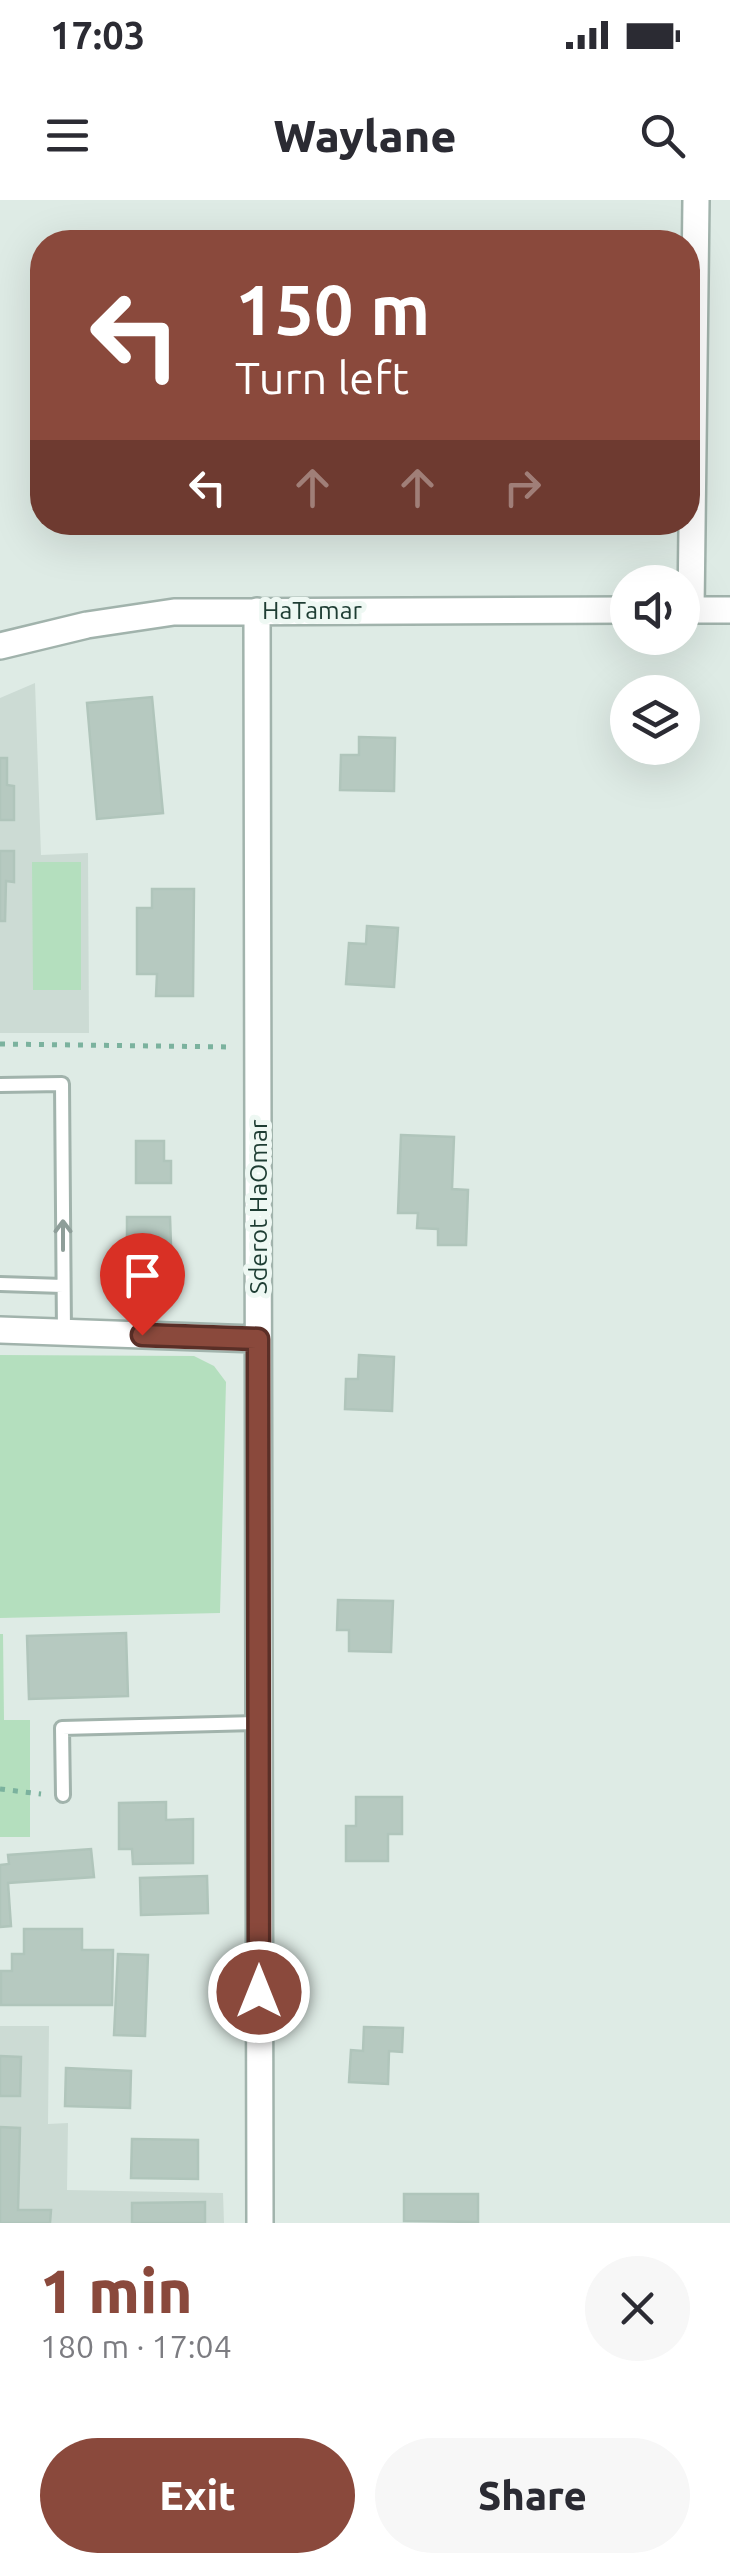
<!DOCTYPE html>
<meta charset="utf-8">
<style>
:root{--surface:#fff;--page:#f7f7f7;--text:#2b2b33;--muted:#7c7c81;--accent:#8a493c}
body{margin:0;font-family:Ubuntu,sans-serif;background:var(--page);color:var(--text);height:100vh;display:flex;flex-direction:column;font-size:38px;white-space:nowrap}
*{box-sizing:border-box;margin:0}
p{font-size:32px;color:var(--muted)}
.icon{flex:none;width:55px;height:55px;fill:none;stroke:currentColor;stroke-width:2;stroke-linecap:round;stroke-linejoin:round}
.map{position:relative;height:2023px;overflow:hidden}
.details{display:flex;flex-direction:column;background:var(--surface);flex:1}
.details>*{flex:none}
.guide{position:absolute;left:30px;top:30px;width:670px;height:305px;border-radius:40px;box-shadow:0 10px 40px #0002;background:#8a493c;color:#fff;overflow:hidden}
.controls{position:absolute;left:610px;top:365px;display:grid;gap:20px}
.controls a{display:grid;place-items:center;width:90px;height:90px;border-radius:50%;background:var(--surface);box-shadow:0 10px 40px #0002;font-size:50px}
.pin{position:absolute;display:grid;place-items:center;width:85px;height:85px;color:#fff;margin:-102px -42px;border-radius:50% 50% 50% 0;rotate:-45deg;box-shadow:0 0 10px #0007}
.pin .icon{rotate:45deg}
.me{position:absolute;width:110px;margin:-55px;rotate:0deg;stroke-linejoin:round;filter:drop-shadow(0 0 8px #0008)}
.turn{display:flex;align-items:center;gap:35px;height:210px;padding:0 40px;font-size:45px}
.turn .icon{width:130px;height:130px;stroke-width:2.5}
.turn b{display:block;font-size:70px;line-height:85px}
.lanes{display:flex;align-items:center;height:95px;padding:0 40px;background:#0003;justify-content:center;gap:50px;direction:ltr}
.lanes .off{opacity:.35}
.round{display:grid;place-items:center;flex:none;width:105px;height:105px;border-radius:52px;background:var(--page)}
.overview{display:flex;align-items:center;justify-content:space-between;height:170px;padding:0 40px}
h1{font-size:60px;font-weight:800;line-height:75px;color:var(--accent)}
.primary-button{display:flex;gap:20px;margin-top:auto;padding:20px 40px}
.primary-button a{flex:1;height:115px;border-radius:60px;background:var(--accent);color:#fff;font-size:40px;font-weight:800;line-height:115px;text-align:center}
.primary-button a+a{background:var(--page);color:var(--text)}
.status{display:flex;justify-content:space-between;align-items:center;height:70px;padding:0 50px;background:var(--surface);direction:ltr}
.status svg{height:28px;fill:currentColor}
header{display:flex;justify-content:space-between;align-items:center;height:130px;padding:0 40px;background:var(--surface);font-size:45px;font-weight:800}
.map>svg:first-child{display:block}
</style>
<div class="status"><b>17:03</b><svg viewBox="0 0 49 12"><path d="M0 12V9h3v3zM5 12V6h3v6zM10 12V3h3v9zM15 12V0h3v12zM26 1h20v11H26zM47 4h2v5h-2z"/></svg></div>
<header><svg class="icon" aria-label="menu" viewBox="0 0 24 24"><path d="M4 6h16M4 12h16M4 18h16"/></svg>Waylane<svg class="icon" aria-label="search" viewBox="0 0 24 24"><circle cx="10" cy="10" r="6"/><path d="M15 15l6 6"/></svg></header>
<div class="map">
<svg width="730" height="2023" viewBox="0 0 730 2023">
<rect width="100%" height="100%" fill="#deebe5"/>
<!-- built -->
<path fill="#ccdbd4" d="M35,483L41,655L88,653L89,833H0V498Z
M0,1826H49L48,1924L68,1923L67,1990L223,1993L224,2023H0Z"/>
<!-- green -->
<path fill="#b4dfbe" d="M32,662H81V790H33Z
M0,1155L194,1156L214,1166L226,1182L220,1413L0,1418Z
M0,1434H3L4,1520H30V1637H0Z"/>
<!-- building -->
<path fill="#b6c9c0" stroke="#b0c5bb" stroke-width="2.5" d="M152,497L163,613L97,619L87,503Z
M359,537L395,538L394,591L340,590L341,555H359Z
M0,558H7V585L14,586V620H0Z
M0,651H14V682L6,681L5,721H0Z
M152,689H194L193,796H156L157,774H137V708H152Z
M367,726L398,728L394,787L346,784L349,743L366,744Z
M401,935L454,937L452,989L468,990L466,1045H438V1029L417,1028L418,1013H398Z
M136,941H164V961H171V983H136Z
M127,1017H170L171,1045H127Z
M359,1155L394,1157L392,1211L345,1209L346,1179H358Z
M338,1400L393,1401L391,1452L349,1451V1430H337Z
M126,1433L128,1496L29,1499L27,1436Z
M356,1597H402V1634H388V1661H346V1626H356Z
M166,1602V1620L193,1619V1663L133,1664L132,1649H119V1603Z
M91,1649L94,1677L8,1683L11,1726L0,1727V1665L9,1664L8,1655Z
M207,1676L208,1713L141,1715L140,1678Z
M24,1729H82V1750H113L112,1805H1V1771H12V1754H24Z
M118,1754L148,1755L145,1836L114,1835Z
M364,1827L403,1828L402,1852L389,1851L388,1884L349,1882L351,1850L363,1851Z
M0,1856L21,1857L20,1896H0Z
M66,1868L131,1871L130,1908L65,1906Z
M0,1927L20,1928L18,2010H51L50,2023H0Z
M132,1939L198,1940V1979L131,1978Z
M404,1994H478V2022L404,2021Z
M205,2002V2023H132V2003Z"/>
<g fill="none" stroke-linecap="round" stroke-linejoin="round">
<!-- service casing -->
<g stroke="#a1b3ac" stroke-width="18">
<path id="service" d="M0,885L62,884L64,1133
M0,1084L63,1086
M63,1595L62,1528L259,1523"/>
</g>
<!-- minor casing -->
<g stroke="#a1b3ac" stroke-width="30">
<path id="minor" d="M682,410H730
M691,410L696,0
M257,411L260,2023
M0,446L87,425L174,412L628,410
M0,1130L258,1139"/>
</g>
<!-- path -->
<path stroke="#7bb29e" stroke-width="5" stroke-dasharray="5 8" stroke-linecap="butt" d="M0,844L232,847
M0,1589L41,1594"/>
<!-- service -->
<use href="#service" stroke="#fff" stroke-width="12"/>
<!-- minor -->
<use href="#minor" stroke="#fff" stroke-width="25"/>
</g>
<!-- one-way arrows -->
<defs><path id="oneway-shaft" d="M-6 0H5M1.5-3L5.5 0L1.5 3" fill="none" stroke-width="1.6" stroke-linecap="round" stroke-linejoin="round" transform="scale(2.5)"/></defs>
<use stroke="#8e9e99" href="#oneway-shaft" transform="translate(63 1035) rotate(-90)"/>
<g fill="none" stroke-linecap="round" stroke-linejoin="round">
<!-- route casing -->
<g stroke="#5a2f27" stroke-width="25">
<path id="route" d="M142,1135L258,1139L259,1792"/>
</g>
<!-- route -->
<use href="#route" stroke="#8a493c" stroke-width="18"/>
</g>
<g text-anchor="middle" stroke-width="10" stroke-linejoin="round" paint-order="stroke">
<!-- street labels -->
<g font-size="25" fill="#1e3d33" stroke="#eef8f3">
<text x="312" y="419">HaTamar</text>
<text transform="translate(258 1007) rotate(-90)" y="9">Sderot HaOmar</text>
</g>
</g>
</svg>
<div class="controls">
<a><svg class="icon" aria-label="sound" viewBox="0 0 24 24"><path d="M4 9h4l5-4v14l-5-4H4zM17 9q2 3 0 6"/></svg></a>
<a><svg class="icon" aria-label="layers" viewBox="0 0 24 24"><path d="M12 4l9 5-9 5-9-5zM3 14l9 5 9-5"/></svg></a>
</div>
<div class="pin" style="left:142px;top:1135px;background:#d93025"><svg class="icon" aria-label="arrive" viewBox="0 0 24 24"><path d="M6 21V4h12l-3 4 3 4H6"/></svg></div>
<svg class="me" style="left:259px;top:1792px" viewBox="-20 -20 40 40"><circle r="17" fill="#8a493c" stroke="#fff" stroke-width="3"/><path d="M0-11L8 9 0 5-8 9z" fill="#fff"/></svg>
<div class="guide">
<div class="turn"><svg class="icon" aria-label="left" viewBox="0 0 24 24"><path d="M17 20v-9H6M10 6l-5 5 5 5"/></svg><div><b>150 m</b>Turn left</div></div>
<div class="lanes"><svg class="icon" aria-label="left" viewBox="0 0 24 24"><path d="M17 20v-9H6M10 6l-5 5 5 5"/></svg><svg class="icon off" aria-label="ahead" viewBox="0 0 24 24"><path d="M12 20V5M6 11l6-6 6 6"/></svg><svg class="icon off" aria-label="ahead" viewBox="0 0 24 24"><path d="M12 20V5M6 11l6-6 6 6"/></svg><svg class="icon off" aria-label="right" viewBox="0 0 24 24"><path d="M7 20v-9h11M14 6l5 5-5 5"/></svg></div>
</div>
</div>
<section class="details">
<div class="overview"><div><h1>1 min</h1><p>180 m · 17:04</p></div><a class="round"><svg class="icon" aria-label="close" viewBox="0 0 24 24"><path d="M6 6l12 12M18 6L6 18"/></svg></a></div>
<div class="primary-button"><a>Exit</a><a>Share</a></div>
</section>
